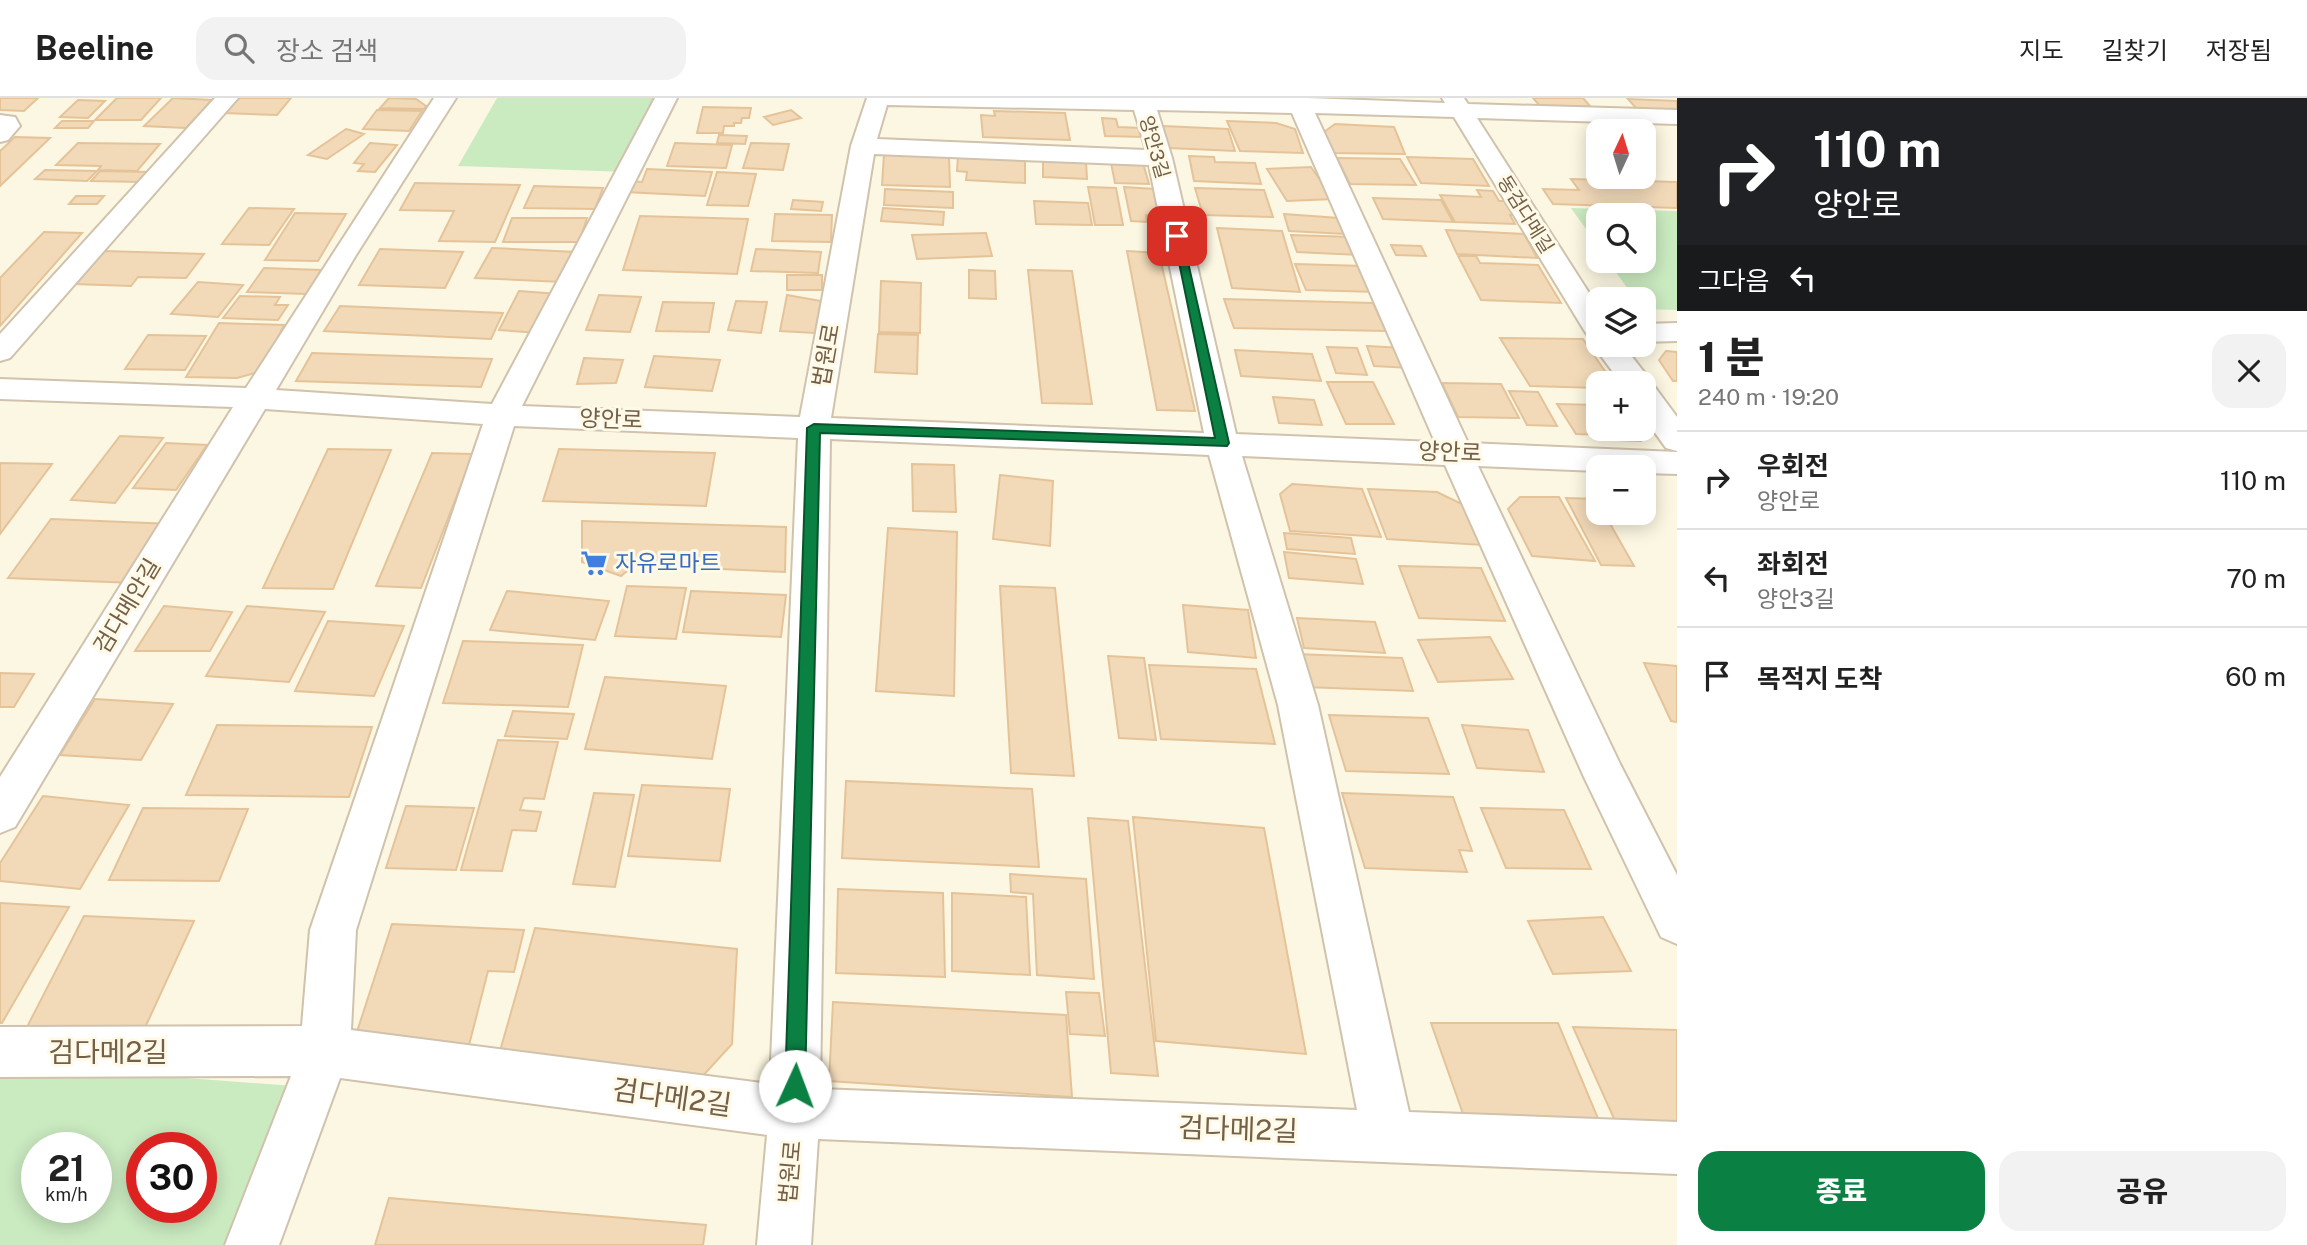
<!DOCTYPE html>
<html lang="ko">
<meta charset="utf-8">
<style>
:root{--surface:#fff;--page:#f2f2f2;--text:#222;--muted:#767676;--line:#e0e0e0;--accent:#0b8043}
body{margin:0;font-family:"Public Sans","Noto Sans KR",sans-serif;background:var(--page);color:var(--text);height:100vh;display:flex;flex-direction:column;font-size:26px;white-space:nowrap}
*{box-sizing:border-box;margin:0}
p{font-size:23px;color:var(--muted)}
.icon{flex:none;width:38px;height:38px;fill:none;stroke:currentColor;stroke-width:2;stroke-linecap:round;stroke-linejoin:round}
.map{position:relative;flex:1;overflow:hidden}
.sheet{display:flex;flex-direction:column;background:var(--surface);width:630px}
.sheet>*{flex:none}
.guide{background:#202124;color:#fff;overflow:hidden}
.needle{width:46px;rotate:4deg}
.buttons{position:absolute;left:1586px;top:21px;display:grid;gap:14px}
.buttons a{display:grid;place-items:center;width:70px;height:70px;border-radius:14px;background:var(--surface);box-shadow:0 4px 18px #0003;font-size:35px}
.speed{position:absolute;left:21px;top:1034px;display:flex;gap:14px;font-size:35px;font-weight:700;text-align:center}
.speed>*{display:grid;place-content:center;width:91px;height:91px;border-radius:50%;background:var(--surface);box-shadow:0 4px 18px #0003;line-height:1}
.speed small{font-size:18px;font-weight:400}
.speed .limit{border:10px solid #d22;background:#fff;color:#111}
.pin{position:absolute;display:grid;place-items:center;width:60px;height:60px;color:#fff;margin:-30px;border-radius:14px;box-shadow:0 4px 10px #0006}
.me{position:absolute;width:77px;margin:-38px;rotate:2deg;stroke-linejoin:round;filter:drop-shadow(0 0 5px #0008)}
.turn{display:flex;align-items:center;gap:24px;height:147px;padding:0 21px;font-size:32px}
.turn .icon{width:91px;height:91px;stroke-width:2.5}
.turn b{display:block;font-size:49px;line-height:60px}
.then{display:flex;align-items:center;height:66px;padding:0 21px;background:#0003;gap:14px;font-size:26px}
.round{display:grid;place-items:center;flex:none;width:74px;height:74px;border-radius:21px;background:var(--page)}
.headline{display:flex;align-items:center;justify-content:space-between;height:119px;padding:0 21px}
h1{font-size:42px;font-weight:800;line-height:52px}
.action{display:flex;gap:14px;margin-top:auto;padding:14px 21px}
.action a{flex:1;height:80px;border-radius:21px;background:var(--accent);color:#fff;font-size:28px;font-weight:800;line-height:80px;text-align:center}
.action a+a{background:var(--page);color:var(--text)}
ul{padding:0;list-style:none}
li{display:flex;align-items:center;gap:21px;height:98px;padding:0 21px;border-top:2px solid var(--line)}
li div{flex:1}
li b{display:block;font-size:26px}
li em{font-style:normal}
header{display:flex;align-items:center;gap:42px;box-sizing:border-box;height:98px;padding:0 35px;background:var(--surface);border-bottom:2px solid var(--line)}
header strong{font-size:33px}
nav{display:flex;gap:38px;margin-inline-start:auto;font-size:24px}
.search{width:490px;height:63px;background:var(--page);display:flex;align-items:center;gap:18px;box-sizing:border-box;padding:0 24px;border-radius:21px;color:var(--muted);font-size:26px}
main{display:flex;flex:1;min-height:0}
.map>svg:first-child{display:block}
</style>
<header>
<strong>Beeline</strong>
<div class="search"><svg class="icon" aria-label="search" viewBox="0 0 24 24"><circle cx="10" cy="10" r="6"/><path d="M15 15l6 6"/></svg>장소 검색</div>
<nav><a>지도</a><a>길찾기</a><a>저장됨</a></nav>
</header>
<main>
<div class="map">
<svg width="1677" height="1147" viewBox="0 0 1677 1147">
<rect width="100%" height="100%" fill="#fcf7e2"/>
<!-- green -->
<path fill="#caeac0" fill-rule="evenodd" d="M497,0H654L626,74L458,68Z
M1571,110L1677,113V212L1643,211V201H1635L1608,163H1643V117H1598V148Z
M0,966L307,989L250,1147H0ZM37,1050H96V1110H37ZM142,1050H201V1110H142Z"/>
<!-- building -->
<path fill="#f2dab9" stroke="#e5c399" stroke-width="2" d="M0,0H38L24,13L0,12Z
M117,0H161L141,22H95Z
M173,0L212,2L186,30L144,28Z
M238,0H291L277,17L224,15Z
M389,0L416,1L426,8L424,11L380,10Z
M1533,0H1583L1590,8H1540Z
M1628,1L1677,3V18L1637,11Z
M78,2L105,3L88,20L60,19Z
M703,9L751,10L749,20H742L741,25H734V28H724L723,35H697Z
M377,12L422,13L409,33L363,31Z
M791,12L801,20L773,27L764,19Z
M994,13L1065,15L1070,42L983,39L981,17L995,18Z
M1102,20L1116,21L1118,29L1142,30L1145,39L1105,38Z
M62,23H94L88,30H55Z
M1227,23L1276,25L1295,31L1303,55L1240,53Z
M1335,26L1394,29L1405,56L1334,55L1324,34Z
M1163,28L1228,31L1235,53L1169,50Z
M346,31L364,36L327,61L308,57Z
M719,37L747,38L745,46L717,45Z
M15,39L50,40L0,88V53Z
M78,45L160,46L137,73L98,72L101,68L56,67Z
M370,45L397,47L375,74L358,73L364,66L354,65Z
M675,45L732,47L726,70L667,68Z
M751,45L789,46L783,72L743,70Z
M884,56L949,58L950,89L882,87Z
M958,58L1025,61V85L966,82L967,74L957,73Z
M1189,58L1214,59L1215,64L1255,65L1261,86L1194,83Z
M1407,59L1473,61L1489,88L1421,85Z
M1337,60L1400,61L1416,87L1350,86Z
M1043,61L1086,63L1087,81L1043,79Z
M1111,65H1143L1149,86L1115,85Z
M1311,69L1333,101L1287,103L1267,71Z
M647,71L712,74L705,98L625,94L630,83L642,84Z
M45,72L97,73L87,83L35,81Z
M100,73L150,74L142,84L91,83Z
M717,74L756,76L748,108L707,107Z
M1571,81L1677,84V110L1553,106L1543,91L1579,92Z
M415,85L520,87L495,144L439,143L454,113L400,112Z
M534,88L603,90L595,111L524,110Z
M1088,89L1116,90L1123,127H1095Z
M1124,89L1155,91L1161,118L1146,117L1147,124L1131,123Z
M1195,90L1264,92L1273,119L1203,117Z
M885,91L953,94V110L884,107Z
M1477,92L1493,93L1499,103H1506L1516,117H1510L1515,126L1455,124L1440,97L1481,99Z
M76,98H104L97,106H69Z
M1373,100L1441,102L1453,124L1383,121Z
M793,102L823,104L821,113L791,111Z
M1034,103L1088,105L1092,127L1036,126Z
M249,110L294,111L269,147L222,146Z
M883,110L944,114L943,127L881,123Z
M295,115L346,116L318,163L265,162Z
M775,116L832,117L831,144L772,143Z
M1284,116L1339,120L1345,136L1289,133Z
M640,118L748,121L737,176L623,172Z
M512,120H587L579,144H503Z
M1217,130L1282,133L1300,194L1232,190Z
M1446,132L1524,136L1537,160L1457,156Z
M44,134L82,135L0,228V180Z
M986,135L992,158L917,161L912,137Z
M1291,137L1352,139L1359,157L1297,154Z
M1391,147L1421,148L1426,158L1396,157Z
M492,150L575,154L562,184L475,180Z
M380,151L463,154L445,190L359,187Z
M756,151L821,154L818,175L751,173Z
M103,153L204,156L186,180L138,179L131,188L74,186Z
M1127,153L1159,155L1195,313L1157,312Z
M1458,158H1476L1480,165L1538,167L1561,205L1481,202Z
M1295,166L1364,168L1376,194L1306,192Z
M264,170L321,172L307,196L247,194Z
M969,172L995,173L996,201L969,200Z
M1028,172L1072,173L1092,306L1042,305Z
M787,177H822V192H787Z
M881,183L921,185L920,235L879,234Z
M198,184L243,187L218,219L171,216Z
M519,193L558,196L539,235L499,232Z
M599,197L641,199L630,234L586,232Z
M787,197L821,203L815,235L780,233Z
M240,198L280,199L275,207H288L278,222L223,220Z
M1224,201L1373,205L1386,233L1234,230Z
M736,203L767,204L761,235L728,232Z
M663,204L714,205L709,234L656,233Z
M340,208L503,215L491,241L324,233Z
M219,225L284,227L262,273L237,280L186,279Z
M878,236L918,237L917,276L875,274Z
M148,237L206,238L185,272L125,271Z
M1500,240L1583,241L1613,285H1598V290L1530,288Z
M1367,248L1403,250L1410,270L1374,268Z
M1327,249L1357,250L1367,277L1336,275Z
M1235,252L1312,256L1321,283L1241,278Z
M1666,253L1677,254V283H1673L1659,262Z
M312,255L492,261L481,289L296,283Z
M654,258L720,262L712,293L645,289Z
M584,260L623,262L616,285L577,286Z
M1327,284H1373L1394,326H1346Z
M1442,285L1501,286L1519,320L1458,319Z
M1509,293L1538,294L1557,328L1527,327Z
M1273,299L1314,302L1322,327L1279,325Z
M1557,306L1598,307V315H1596L1598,331H1606L1610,337L1576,336Z
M1643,326L1648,338L1641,343L1617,342L1609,331H1643Z
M120,338L163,340L115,405L71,402Z
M166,345L207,347L176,392L133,390Z
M328,351L391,352L333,491L263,490Z
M559,351L715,355L706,408L543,403Z
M432,355L473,356L421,490L376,488Z
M0,365L52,366L0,436Z
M912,366L954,367L956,414L913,413Z
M1000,377L1053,383L1050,448L993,441Z
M1292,386L1362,391L1381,439L1290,433L1280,396Z
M1368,391L1437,394L1468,409L1482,447L1387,441Z
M1520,399H1559L1595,463L1532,458L1508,411Z
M1566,400L1597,401L1598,415H1604L1634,468L1601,467Z
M51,421L171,426L134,485L8,480Z
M582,423L786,429L785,474L634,467L621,478L582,464Z
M888,430L957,434L954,598L876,593Z
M1284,435L1351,440L1355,456L1287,451Z
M1284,454L1356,461L1363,486L1289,480Z
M1399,468L1481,470L1505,523L1419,520Z
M627,488L686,490L676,541L615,538Z
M1000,488L1055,490L1074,678L1011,675Z
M507,493L609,503L595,542L490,532Z
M691,493L786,497L781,539L683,534Z
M1183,507L1248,512L1256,560L1188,554Z
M164,508L232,514L210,553H135Z
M247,508L325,514L289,584L206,578Z
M1297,520L1375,524L1385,555L1304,550Z
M328,523L404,528L374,598L295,593Z
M1490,539L1513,581L1438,584L1418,542Z
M463,543L583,547L568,609L443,605Z
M1295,556L1402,560L1413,593L1304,589Z
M1108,558L1144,560L1156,642L1119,640Z
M1644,565L1677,568V624L1671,623Z
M1149,567L1256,571L1275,646L1161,641Z
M0,575L34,576L14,609H0Z
M605,579L726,588L712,661L585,651Z
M95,601L173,606L141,662L60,657Z
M513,613L574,616L567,641L505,638Z
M1329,617L1428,620L1449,676L1346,673Z
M217,627L372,629L349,699L186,697Z
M1462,627L1528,632L1544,674L1477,670Z
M498,642L558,644L544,701L524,700L520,712L541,714L536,733L512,732L502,773L461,772Z
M846,683L1032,691L1039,769L842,760Z
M642,687L730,691L720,763L628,758Z
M594,695L634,697L615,789L573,786Z
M1342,695L1453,699L1472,753L1459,752L1467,774L1365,770Z
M43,698L129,707L80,791L0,783V765Z
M406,708L474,710L456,772L386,770Z
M143,710L248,711L219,783L109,782Z
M1481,710L1564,712L1591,771L1506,770Z
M1133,719L1264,730L1306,956L1156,943Z
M1088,720L1128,723L1158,978L1111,975Z
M1010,776L1086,781L1094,881L1037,877L1033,796L1011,794Z
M838,791L943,795L945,879L836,875Z
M952,795L1026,799L1030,877L952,873Z
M0,805L69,809L2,925H0Z
M84,818L194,823L143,934L27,929Z
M1603,819L1631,873L1553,876L1528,823Z
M392,826L524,832L514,874L488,873L467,955L352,949Z
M535,830L737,851L732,946L700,981L498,960Z
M1066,894L1099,895L1105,938L1070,936Z
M833,904L1066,917L1072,999L829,983Z
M1431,925H1558L1602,1030H1468Z
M1573,929L1677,932V1035L1620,1034Z
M389,1100L706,1127L703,1147H375Z"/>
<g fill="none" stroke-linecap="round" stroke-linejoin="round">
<!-- minor casing -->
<g stroke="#d0c2ac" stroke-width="4">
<path id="minor" d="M215,0H238L10,260L0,263V236Z
M434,0H456L356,157L276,292L492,306L655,0H677L522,308L800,319L851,48L867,0H1308L1445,5L1442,0H1464L1468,6L1677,12V26L1477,20L1598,209V247H1623L1647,278L1650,287L1654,288L1677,319V353L1666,350L1643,318V285H1621L1593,247L1598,241L1588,238L1584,232L1454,19L1315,15L1468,345L1677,354V376L1643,375V369H1598V373L1478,368L1620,666L1677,777V846L1661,839L1584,679L1445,367L1242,358L1318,607L1409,1014L1677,1024V1076L818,1041L811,1147H757L767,1037L340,980L279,1147H225L291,978L0,979V929L302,928L310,832L483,326L265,311L15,729L0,735V679L233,309L0,301V281L246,290ZM887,7L1134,12L1146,52L877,41ZM1157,12L1292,15L1435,344L1236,336L1172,60ZM874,56L1149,67L1204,335L831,320ZM514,328L798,340L770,986L351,932L356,832ZM830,341L1209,357L1278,607L1357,1012L820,991Z
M0,17L15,19L20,28L8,42L0,44Z
M1677,225V243L1643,244V226Z"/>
</g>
<!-- minor -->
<use href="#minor" fill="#fff" fill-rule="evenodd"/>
</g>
<!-- route -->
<path fill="#0b8043" stroke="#07532c" stroke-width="2" d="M1173,135L1182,138L1229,345L1227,348L820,335L805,988L802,995L795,998L788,995L785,988L807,330L814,326L1215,340Z"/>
<!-- icons -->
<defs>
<g id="supermarket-bare" transform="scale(2.1)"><path d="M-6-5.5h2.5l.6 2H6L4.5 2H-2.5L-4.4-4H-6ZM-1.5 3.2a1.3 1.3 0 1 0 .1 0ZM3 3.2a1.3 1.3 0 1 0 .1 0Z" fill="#3f7fe0" stroke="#fffae8" stroke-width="2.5" paint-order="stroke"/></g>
</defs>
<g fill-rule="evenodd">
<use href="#supermarket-bare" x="594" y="465"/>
</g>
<g text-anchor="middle" stroke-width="6" stroke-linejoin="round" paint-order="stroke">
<!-- far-street labels -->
<g font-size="19" fill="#745f48" stroke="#fffae8">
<text transform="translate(1155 49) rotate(74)" y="7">양안3길</text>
<text transform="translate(1526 116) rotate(58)" y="7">동검다메길</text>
</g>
<!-- street labels -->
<g font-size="23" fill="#745f48" stroke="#fffae8">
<text transform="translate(826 257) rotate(-80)" y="8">법원로</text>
<text transform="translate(611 321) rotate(2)" y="8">양안로</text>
<text transform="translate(1450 354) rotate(2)" y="8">양안로</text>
<text transform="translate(127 508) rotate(-59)" y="8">검다메안길</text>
<text transform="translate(790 1074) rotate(-85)" y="8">법원로</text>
</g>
<!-- shop labels -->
<g font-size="23" fill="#366cbe" stroke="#fffae8" text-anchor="start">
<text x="615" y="473">자유로마트</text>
</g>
<!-- near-street labels -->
<g font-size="28" fill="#745f48" stroke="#fffae8">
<text x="108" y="964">검다메2길</text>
<text transform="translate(672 999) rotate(8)" y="10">검다메2길</text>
<text transform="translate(1238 1031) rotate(2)" y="10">검다메2길</text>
</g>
</g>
</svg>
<div class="buttons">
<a><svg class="needle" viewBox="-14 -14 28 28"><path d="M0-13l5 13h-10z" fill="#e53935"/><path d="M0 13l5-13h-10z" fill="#767676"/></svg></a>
<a><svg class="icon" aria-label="search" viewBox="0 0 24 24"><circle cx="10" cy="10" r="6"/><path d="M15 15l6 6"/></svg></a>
<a><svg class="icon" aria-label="layers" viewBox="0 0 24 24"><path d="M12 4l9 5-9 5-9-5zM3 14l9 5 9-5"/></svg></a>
<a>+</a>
<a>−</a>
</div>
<div class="speed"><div>21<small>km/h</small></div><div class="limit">30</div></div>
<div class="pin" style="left:1177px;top:138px;background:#d93025"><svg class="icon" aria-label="arrive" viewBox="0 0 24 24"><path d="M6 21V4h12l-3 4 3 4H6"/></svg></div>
<svg class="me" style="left:795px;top:988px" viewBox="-20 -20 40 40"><circle r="19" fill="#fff"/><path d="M0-13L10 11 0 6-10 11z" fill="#0b8043"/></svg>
</div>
<section class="sheet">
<div class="guide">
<div class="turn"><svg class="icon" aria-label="right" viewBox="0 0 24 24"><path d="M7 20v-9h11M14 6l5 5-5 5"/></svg><div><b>110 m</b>양안로</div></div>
<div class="then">그다음<svg class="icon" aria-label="left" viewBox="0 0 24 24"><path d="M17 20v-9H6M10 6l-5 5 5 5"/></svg></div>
</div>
<div class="headline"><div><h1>1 분</h1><p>240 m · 19:20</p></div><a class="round"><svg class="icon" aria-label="close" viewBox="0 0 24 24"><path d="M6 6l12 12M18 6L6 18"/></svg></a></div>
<ul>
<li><svg class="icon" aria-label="right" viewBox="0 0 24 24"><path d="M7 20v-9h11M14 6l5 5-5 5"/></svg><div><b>우회전</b><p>양안로</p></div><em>110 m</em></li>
<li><svg class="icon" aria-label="left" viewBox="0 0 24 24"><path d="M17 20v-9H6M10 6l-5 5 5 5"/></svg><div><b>좌회전</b><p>양안3길</p></div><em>70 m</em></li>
<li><svg class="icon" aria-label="arrive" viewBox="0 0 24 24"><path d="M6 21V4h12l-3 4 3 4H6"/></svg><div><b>목적지 도착</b></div><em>60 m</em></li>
</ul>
<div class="action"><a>종료</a><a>공유</a></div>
</section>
</main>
